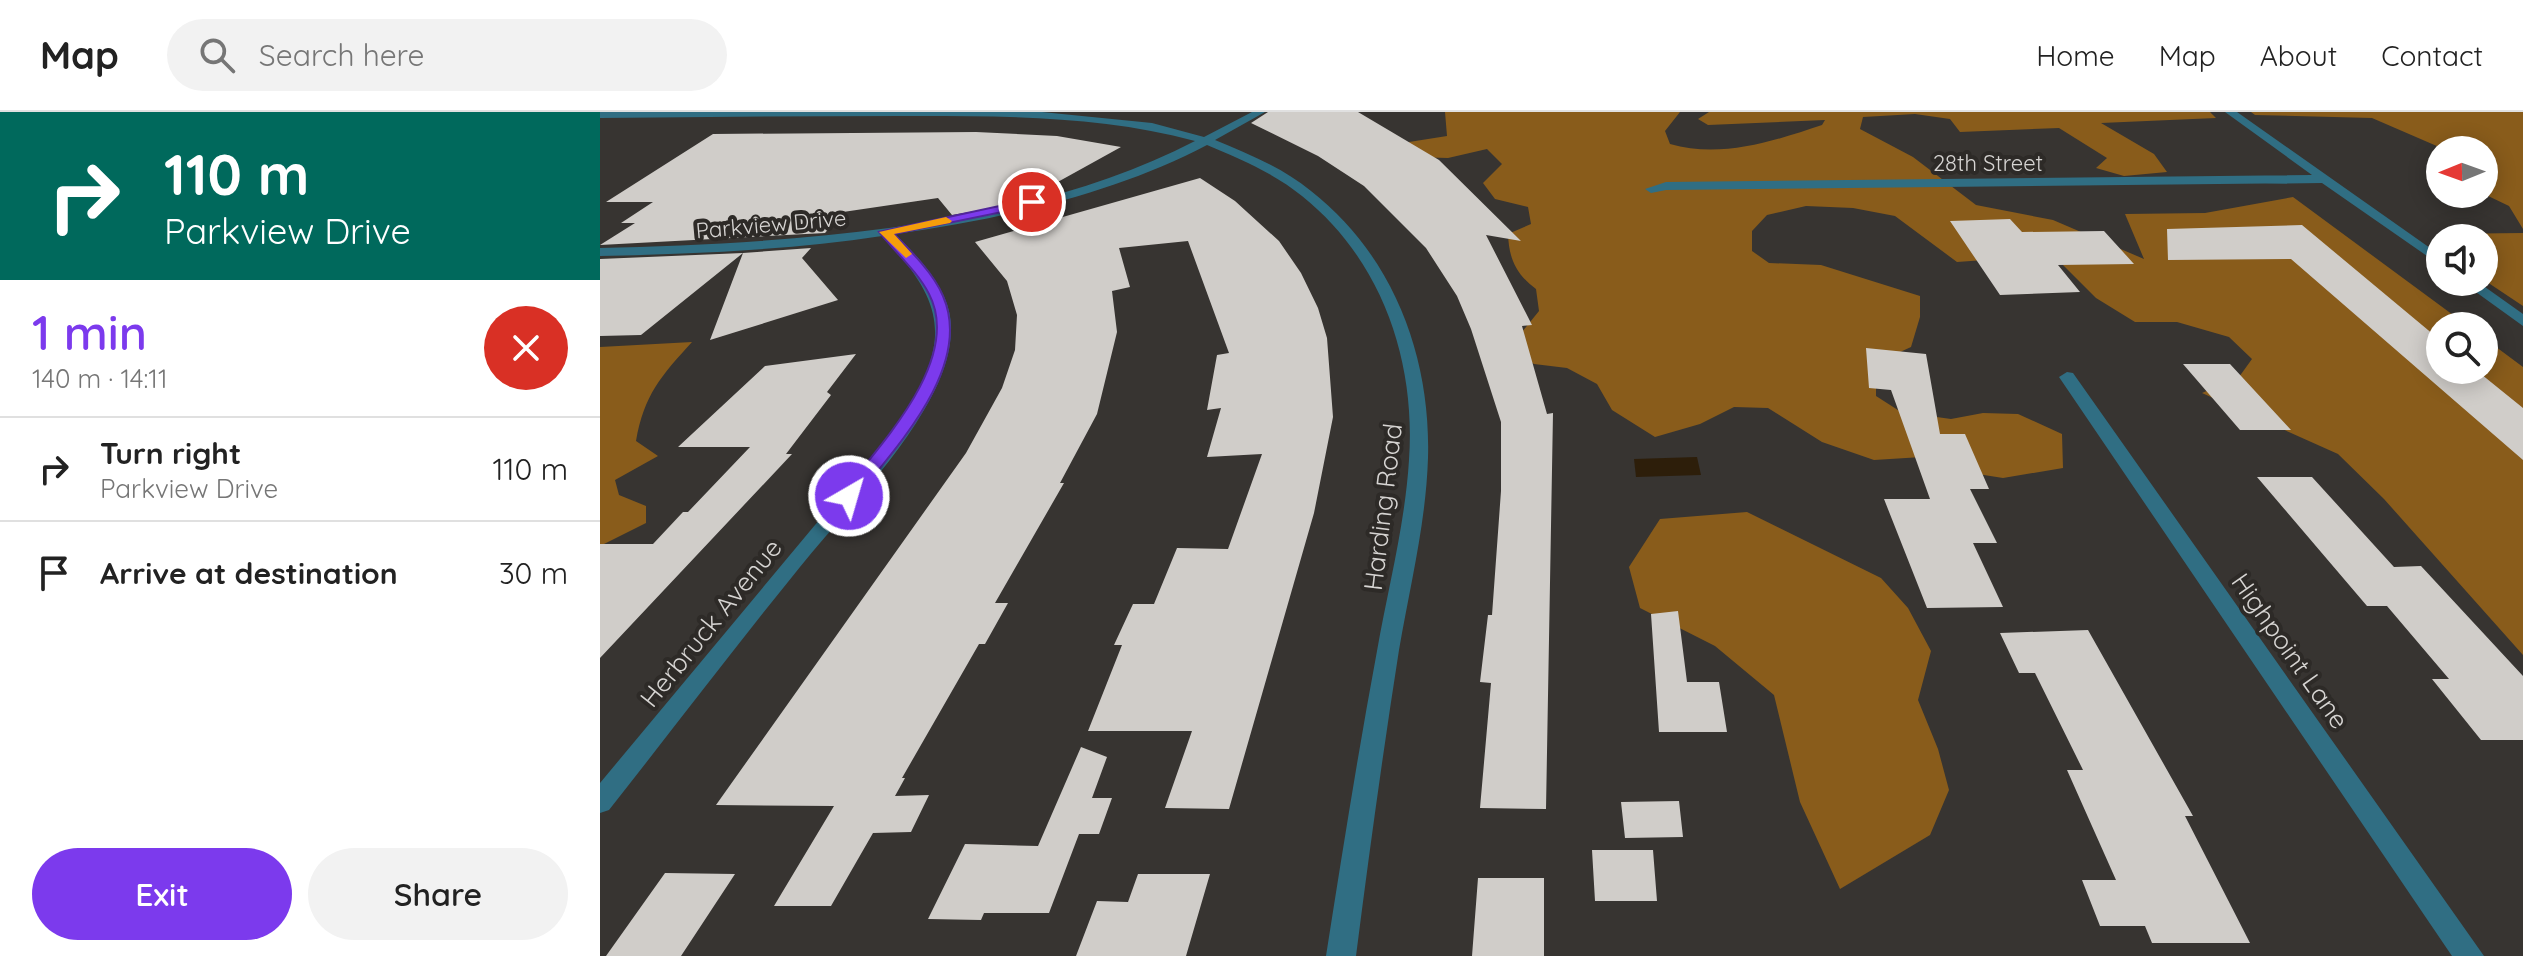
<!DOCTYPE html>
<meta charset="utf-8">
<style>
:root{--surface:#fff;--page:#f2f2f2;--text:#222;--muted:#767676;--line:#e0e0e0;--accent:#7c3aed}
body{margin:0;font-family:Quicksand,sans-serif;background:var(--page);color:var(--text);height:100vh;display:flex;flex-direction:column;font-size:30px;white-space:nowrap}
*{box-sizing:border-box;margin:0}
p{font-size:26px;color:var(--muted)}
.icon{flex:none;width:44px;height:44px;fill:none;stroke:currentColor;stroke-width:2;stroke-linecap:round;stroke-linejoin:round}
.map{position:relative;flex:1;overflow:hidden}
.drawer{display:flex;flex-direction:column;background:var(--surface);width:600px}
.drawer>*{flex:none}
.guide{background:#00695c;color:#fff;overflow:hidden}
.needle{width:52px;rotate:269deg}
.tools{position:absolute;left:1826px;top:24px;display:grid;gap:16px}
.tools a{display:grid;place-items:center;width:72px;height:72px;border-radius:50%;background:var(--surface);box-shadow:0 4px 20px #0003;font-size:40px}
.pin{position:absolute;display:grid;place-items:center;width:68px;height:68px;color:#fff;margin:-34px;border:4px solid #fff;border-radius:50%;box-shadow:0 2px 8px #0007}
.me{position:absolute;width:88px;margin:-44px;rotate:38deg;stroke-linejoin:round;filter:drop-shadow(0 0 6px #0008)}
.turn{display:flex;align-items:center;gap:28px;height:168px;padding:0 32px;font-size:36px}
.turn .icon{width:104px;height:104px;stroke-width:2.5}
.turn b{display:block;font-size:56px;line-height:68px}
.round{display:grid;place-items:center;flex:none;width:84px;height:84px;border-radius:42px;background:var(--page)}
.headline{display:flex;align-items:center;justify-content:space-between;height:136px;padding:0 32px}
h1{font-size:48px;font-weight:600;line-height:60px;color:var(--accent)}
.cta{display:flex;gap:16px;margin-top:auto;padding:16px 32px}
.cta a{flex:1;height:92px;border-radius:48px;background:var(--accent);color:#fff;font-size:32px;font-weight:600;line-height:92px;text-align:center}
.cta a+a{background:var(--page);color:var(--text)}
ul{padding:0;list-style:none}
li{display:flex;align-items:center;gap:24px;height:104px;padding:0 32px;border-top:2px solid var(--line)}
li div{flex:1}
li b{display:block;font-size:30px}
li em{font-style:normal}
header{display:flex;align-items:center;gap:48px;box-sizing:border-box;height:112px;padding:0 40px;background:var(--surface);border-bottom:2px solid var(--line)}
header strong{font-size:38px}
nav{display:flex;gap:44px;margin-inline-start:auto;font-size:28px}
.search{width:560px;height:72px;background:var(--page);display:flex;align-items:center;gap:20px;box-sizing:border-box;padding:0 28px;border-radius:44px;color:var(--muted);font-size:30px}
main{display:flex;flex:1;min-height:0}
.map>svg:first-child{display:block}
</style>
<header>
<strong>Map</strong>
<div class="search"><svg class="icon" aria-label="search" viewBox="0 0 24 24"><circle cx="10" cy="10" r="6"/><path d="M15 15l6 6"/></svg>Search here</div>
<nav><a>Home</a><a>Map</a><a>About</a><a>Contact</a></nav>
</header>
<main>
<section class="drawer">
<div class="guide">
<div class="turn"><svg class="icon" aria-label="right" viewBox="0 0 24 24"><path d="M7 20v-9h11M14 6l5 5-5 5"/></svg><div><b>110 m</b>Parkview Drive</div></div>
</div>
<div class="headline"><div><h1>1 min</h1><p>140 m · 14:11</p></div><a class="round" style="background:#d93025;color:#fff"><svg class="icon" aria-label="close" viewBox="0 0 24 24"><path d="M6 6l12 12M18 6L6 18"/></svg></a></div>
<ul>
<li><svg class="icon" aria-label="right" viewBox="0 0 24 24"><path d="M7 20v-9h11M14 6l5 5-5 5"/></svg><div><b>Turn right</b><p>Parkview Drive</p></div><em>110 m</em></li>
<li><svg class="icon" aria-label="arrive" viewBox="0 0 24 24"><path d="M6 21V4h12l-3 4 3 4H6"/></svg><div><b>Arrive at destination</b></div><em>30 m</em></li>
</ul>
<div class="cta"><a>Exit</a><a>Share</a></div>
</section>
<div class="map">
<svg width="1923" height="844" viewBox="0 0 1923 844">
<rect width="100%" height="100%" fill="#373431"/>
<!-- forest -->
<path fill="#895c1b" d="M845,0H1080L1065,19L1070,32C1121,47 1174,29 1222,13L1225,8L1108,13L1098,7L1109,0H1610L1616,6L1501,11L1554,42L1567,60L1524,64L1496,56L1507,46L1459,16L1360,20L1350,7L1315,2L1263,5L1260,17L1313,45L1376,93L1453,108L1544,147L1525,102L1605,101L1693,85L1868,214H1840V258H1884V226L1923,255V543L1784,387L1738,342L1602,281L1639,265L1652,247L1629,225L1577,210H1535L1496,186L1453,143L1357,150L1295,104L1253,96L1206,94L1167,103L1152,119V139L1169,151L1221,153L1320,184V205L1311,235L1276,251V284L1301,300L1351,307L1383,301L1418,302L1462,322L1463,356L1403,366L1352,358L1322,345L1274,348L1222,330L1168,296L1134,295L1100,312L1055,325L1012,298L997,272L967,256L934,252L909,236L939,199L936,177C916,162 909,147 908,122L931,112L928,95L895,87L883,71L902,52L887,37L848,46L812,45L809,30L847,24Z
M1651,0H1923V117L1909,94L1884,82V38H1846L1772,6L1655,3Z
M1923,121V194L1884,168V126H1841L1837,122Z
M92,230C61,264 44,283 36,329L58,344L15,368L19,383L46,394V411L0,434V235Z
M1147,400L1281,466L1308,496L1331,539L1318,588L1338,637L1349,678L1330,723L1240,777L1200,690L1174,583L1115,534L1040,496L1029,455L1060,407Z"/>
<!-- water -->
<path fill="#2d1e0a" d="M1097,345L1101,363L1036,365L1034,347Z"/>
<!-- building -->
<path fill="#d0cdc9" d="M668,0H758L839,48L921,129L886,123L932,213L922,214L947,302L953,301L946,697L880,696L891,571L880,570L888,503H892L901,379V310L871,217L857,184L826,136L764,74L718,44L651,11Z
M376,20L457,24L521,35L427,87L381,98L352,103L338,86L243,100L225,121L0,133L35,111H21L53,90H6L113,22Z
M600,66L635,89L679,129L701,161L718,196L727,226L733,305L714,401L629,697L565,696L592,619H488L522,533H514L533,492H554L577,436L628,437L662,342L607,345L621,296L607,298L617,243L629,241L588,129L519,136L530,175L512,179L517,220L497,302L460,371H464L395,491H408L385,532H379L302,666H305L295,684L329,683L311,720L273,721L231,794H174L234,694L116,693L366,341L402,276L415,238L417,203L407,169L375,130Z
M1410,107L1422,120L1504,119L1534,152L1458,153L1480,180L1400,183L1350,109Z
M1702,113L1840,228V258H1876L1923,296V348L1691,147L1568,148L1567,117Z
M211,136L202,146L238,188L110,228L143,141Z
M143,141L41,223L0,224V147Z
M1266,236L1326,242L1340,322H1365L1389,377H1370L1397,431H1373L1403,495L1327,496L1284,387H1330L1291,278L1269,276Z
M256,242L227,280L231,283L186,342H192L0,546V432H53L83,400H88L150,335H78L165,254Z
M1583,252H1630L1691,318H1640Z
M1657,365H1712L1794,455L1821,454L1923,564V628H1881L1832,567H1849L1787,494H1767Z
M1078,499L1087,570H1119L1127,620H1059L1051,502Z
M1488,518L1593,704H1585L1650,831H1552L1545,814H1500L1482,768H1516L1467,658H1483L1435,561H1419L1400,521Z
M481,635L507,645L492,686H512L499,722H479L449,801H384L381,808L328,807L365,732L438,734Z
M1079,689L1083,725L1025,726L1021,690Z
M992,738H1053L1057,789H995Z
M65,761L135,762L81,844H6Z
M538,762H610L586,844H476L497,789L528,790Z
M878,766H944V844H872Z"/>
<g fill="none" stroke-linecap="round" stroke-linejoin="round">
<!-- minor -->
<path fill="#306e83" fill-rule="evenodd" d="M0,0H442L552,11L604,25L652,0H665L615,28C649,42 683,56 711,79C793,143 831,244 828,346C826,411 810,474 799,538C783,640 769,742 756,844H726C742,742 758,641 777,539C788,476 805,413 809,348C816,249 782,148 702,84C674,61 640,47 607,33C512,83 400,107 295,122C319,146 350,177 351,213C352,243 339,273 324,298C290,356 242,403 200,455C135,535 73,617 9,698L0,701V671L295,317C349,235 352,196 282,124C189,138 94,142 0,144V136C190,131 424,118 595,29C499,3 398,4 299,4C199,4 100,5 0,6Z
M1625,0H1637L1840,143V153L1722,71L1066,78L1051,81L1045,77L1066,70L1712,63Z
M1862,170H1878L1923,202V214Z
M1467,260L1473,261L1884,844H1852L1459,265Z"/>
</g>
<!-- route -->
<path fill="#7c3aed" stroke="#51269a" stroke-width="2" d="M432,87L436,88V93L294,122C311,139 334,162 343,184C374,255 295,336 255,387H243L240,384L243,380C280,333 363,247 329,182C317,159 295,140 279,120Z"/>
<!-- slow -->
<path fill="#f59e0b" d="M346,105L352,109L350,111L294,122L312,142L306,146L279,120Z"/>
<g text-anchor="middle" stroke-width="8" stroke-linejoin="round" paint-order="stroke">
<!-- far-street labels -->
<g font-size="22" fill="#d6d4d2" stroke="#2d2a27">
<text x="1388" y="59">28th Street</text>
<text transform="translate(171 112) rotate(-5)" y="8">Parkview Drive</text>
</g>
<!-- street labels -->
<g font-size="26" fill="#d6d4d2" stroke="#2d2a27">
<text transform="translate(783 395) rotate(-83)" y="9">Harding Road</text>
<text transform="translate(111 511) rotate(-51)" y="9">Herbruck Avenue</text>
<text transform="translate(1690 539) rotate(55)" y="9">Highpoint Lane</text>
</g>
</g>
</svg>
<div class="tools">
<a><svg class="needle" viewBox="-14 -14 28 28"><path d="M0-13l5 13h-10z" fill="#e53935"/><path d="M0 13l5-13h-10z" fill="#767676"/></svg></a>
<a><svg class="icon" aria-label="sound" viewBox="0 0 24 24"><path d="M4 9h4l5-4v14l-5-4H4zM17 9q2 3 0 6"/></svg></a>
<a><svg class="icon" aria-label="search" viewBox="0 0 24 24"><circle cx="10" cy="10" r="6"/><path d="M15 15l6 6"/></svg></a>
</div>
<div class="pin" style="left:432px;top:90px;background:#d93025"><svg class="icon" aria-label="arrive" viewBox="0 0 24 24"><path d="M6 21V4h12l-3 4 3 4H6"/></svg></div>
<svg class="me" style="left:249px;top:384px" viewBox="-20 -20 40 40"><circle r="17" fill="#7c3aed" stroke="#fff" stroke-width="3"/><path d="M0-11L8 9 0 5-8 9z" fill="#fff"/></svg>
</div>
</main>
